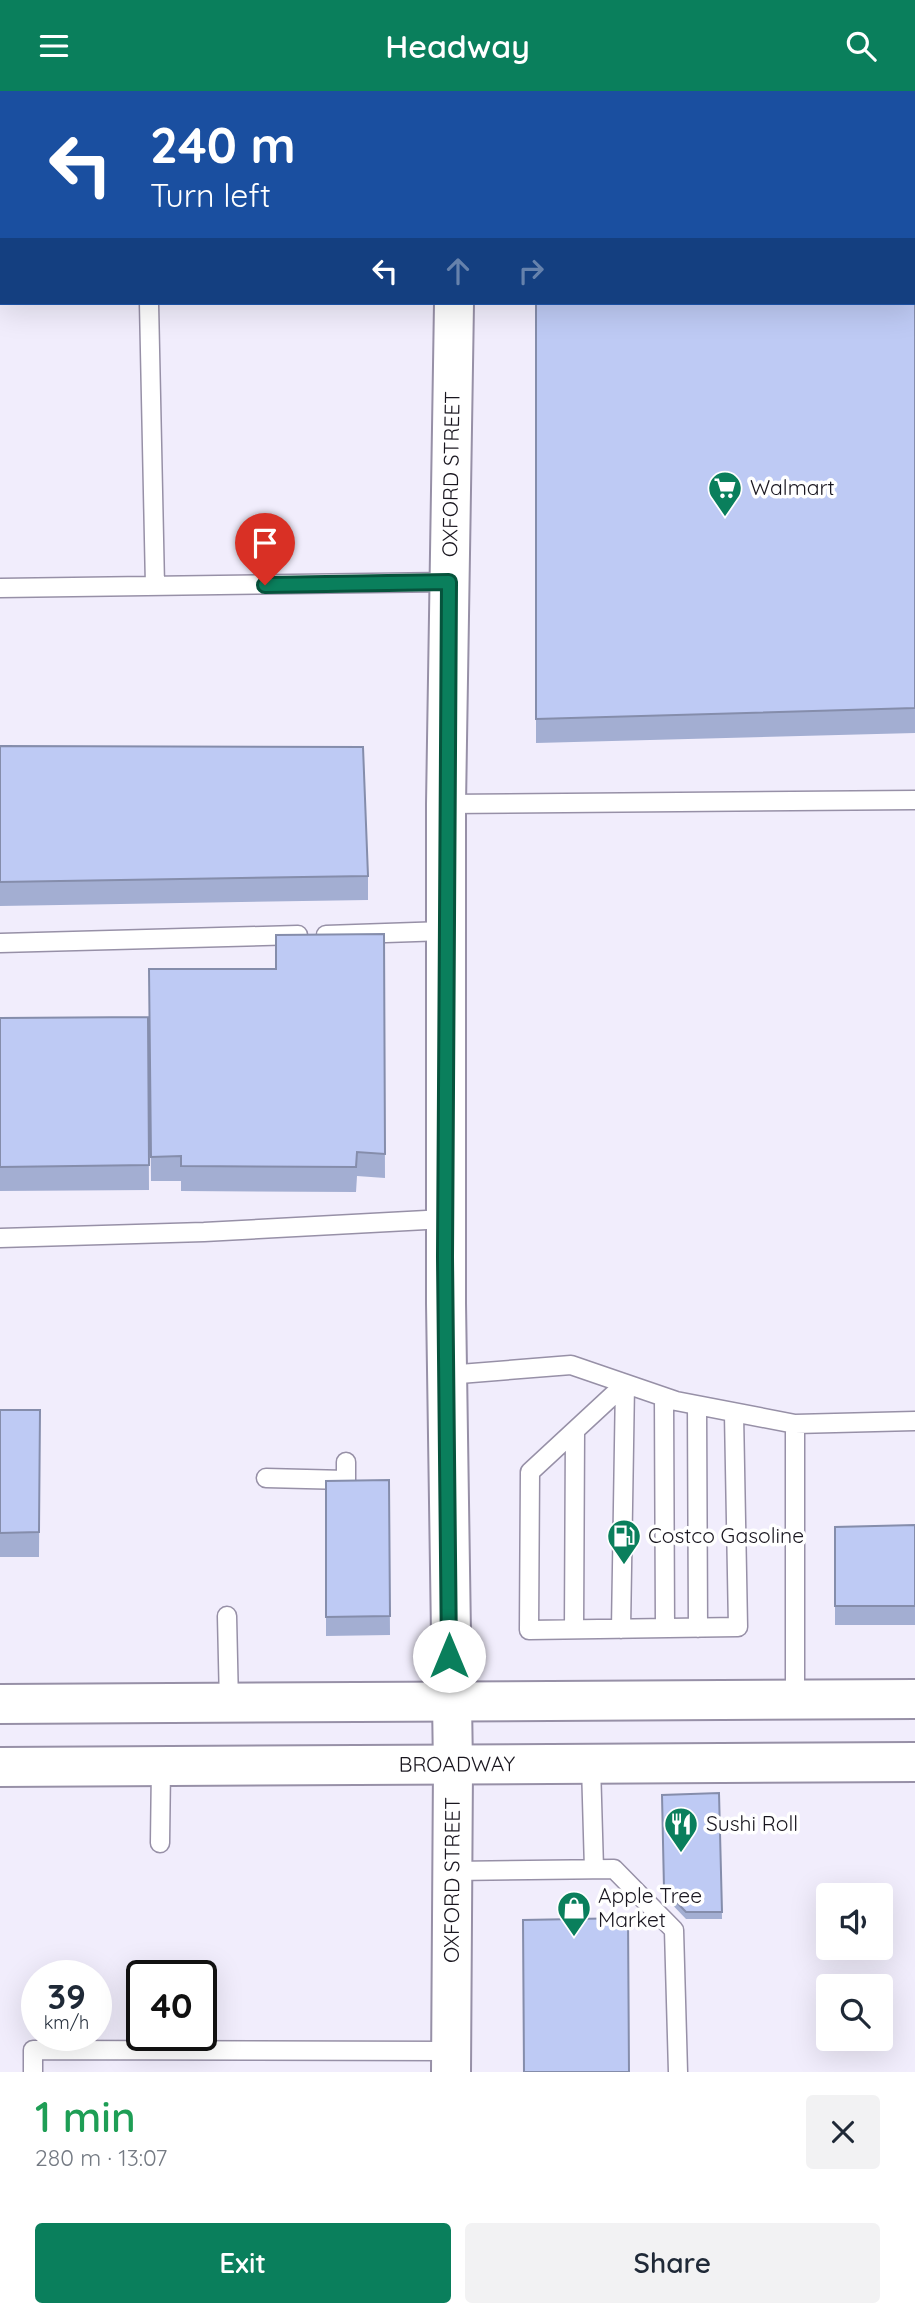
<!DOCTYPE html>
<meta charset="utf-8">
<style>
:root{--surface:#fff;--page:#f2f2f3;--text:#1f2937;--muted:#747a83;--accent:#0a7f5c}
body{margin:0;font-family:Quicksand,sans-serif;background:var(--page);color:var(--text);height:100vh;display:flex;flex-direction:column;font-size:26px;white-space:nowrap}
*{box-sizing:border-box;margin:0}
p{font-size:23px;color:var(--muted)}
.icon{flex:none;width:38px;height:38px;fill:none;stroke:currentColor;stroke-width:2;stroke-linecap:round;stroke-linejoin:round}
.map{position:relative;height:1981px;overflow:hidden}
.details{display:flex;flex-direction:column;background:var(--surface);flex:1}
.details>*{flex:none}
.guide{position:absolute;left:0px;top:0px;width:915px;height:214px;box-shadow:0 7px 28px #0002;background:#1a4fa0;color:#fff;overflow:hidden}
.fabs{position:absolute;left:816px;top:1792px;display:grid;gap:14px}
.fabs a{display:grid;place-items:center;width:77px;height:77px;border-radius:7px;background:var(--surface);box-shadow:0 7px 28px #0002;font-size:35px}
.speed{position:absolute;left:21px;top:1869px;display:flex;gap:14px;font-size:35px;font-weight:700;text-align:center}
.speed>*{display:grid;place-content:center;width:91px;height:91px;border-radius:50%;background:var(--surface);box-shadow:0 7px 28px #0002;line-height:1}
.speed small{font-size:18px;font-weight:400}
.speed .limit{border:4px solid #111;border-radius:10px;background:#fff;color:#111}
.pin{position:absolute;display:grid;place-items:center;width:60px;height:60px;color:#fff;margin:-72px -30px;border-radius:50% 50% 50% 0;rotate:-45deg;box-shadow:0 0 7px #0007}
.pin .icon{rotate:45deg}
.me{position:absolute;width:77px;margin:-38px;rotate:0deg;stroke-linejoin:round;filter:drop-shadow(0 0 5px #0008)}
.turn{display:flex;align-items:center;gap:24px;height:147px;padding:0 35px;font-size:32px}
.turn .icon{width:91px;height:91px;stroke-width:2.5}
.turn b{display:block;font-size:49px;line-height:60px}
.lanes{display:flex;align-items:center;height:66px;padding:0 35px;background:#0003;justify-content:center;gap:35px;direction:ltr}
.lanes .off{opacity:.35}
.round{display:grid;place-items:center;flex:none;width:74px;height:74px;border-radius:7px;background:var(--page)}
.headline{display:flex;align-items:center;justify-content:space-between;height:119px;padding:0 35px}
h1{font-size:42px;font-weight:600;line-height:52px;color:#1e9e55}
.primary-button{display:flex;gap:14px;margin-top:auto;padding:14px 35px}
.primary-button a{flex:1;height:80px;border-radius:7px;background:var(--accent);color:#fff;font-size:28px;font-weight:600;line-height:80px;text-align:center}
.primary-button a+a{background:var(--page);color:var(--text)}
header{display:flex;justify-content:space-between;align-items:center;height:91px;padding:0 35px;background:var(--accent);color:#fff;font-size:32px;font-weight:600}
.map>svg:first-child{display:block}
</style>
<header><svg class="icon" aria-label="menu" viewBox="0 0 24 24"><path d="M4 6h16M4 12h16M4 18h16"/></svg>Headway<svg class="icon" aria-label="search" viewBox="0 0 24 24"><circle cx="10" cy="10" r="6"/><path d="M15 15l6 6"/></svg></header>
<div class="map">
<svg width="915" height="1981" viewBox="0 0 915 1981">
<rect width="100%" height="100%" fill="#f1edfc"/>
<!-- green -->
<path fill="#ebc8d6" d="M503,0H915V71L914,2Z"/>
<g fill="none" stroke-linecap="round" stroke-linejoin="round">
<!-- lane casing -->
<g stroke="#9790a7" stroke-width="21">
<path id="lane" d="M914,115H915
M149,212L155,495
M0,497L449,491
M446,713L915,709
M326,844L445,840
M0,852L298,844
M0,1147L204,1141L445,1128
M447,1284L571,1274L676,1310L795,1333L915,1330
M625,1293L530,1381L529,1539L738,1536L734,1323
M664,1306L665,1537
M697,1315L698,1537
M795,1333V1609
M266,1387L346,1389V1371
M227,1525L229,1613
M574,1538L575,1340
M621,1538L625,1293
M591,1674L594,1778
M160,1752L161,1676
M453,1780L614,1778L674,1839L678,1981
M33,1981V1959L451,1960"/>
</g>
<!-- secondary casing -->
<g stroke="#9790a7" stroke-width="42">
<g id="secondary">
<path d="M453,0V2"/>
<path id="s1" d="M451,1981L453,1676L446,1212V713L454,212"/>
</g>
</g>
<!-- primary casing -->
<g stroke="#9790a7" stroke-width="42">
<g id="primary">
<path d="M0,1613L915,1608"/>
<path id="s2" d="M0,1676L915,1671"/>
</g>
</g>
<!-- path -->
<path stroke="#94909c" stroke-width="4.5" stroke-dasharray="5 5" stroke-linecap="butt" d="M777,0L778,2
M914,46H915"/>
<!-- lane -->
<use href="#lane" stroke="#fff" stroke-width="18"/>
<!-- secondary -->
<use href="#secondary" stroke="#fff" stroke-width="38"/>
<!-- primary -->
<use href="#primary" stroke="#fff" stroke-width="38"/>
</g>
<!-- wall -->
<path fill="#a3aed2" d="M915,169V642L536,652V212Z
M0,655L368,785V809L0,815Z
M384,843L385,1087L357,1085L356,1101L181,1100V1090H151L149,878H276Z
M148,926L149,1099L0,1100V927Z
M0,1319H40L39,1466H0Z
M389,1389L390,1544L326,1545V1390Z
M915,1434V1534H835V1436Z
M719,1702L722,1828H686L664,1805L662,1704Z"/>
<!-- building -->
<path fill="#becaf4" stroke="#858dab" stroke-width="2" d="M32,0H281V2H32Z
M914,169H915V617L536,628V212H914Z
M0,655L363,656L368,785L0,791Z
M384,843L385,1063L357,1061L356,1076L181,1075V1065L151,1066L149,878H276V844Z
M148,926L149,1074L0,1076V927Z
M0,1319H40L39,1441L0,1442Z
M389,1389L390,1525L326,1526V1390Z
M915,1434V1515H835V1436Z
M719,1702L722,1821H686L664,1798L662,1704Z
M628,1827L629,1981H524L523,1829Z"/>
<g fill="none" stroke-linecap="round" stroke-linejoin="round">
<!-- route casing -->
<g stroke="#06533c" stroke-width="18">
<path id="route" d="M265,494L449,491L445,1166L449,1565"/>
</g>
<!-- route -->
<use href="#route" stroke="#0a7f5c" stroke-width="12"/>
</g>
<!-- icons -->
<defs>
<g id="supermarket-pin" transform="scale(1.75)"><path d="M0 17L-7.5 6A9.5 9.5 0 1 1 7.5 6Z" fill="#0a7f5c" stroke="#fff"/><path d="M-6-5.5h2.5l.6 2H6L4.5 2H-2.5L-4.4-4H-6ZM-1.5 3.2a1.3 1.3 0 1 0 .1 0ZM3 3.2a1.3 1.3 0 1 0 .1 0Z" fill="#fff"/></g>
<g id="fuel-pin" transform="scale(1.75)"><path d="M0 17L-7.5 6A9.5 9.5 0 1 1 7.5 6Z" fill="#0a7f5c" stroke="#fff"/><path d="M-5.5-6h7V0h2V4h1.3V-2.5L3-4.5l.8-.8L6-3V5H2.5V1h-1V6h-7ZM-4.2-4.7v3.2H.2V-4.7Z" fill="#fff"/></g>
<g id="restaurant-pin" transform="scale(1.75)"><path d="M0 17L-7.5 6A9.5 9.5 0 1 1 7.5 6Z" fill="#0a7f5c" stroke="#fff"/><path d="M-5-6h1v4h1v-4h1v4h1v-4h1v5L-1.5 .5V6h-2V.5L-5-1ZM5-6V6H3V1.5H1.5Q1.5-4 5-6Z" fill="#fff"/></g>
<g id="shop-pin" transform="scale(1.75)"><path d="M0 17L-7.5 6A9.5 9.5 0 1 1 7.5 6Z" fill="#0a7f5c" stroke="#fff"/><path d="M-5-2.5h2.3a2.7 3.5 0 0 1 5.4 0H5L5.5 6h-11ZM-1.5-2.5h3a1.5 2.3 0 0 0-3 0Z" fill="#fff"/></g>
</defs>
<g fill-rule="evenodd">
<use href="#supermarket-pin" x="725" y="397"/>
<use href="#fuel-pin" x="624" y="1445"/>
<use href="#restaurant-pin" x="681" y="1733"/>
<use href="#shop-pin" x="574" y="1817"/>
</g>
<g text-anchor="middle" stroke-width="7" stroke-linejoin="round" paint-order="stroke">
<!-- street labels -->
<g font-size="21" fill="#19161f" stroke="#fff">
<text dy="7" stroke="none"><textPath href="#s1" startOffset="1598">OXFORD STREET</textPath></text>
<text dy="7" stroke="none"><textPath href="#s2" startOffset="457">BROADWAY</textPath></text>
<text dy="7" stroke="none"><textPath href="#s1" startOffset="192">OXFORD STREET</textPath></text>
</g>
<!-- poi labels -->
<g font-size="21" fill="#19161f" stroke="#fff" text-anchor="start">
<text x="750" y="404">Walmart</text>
<text x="648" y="1452">Costco Gasoline</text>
<text x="706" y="1740">Sushi Roll</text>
<text x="598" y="1812">Apple Tree<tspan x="598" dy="24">Market</tspan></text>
</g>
</g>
</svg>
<div class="fabs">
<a><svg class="icon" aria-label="sound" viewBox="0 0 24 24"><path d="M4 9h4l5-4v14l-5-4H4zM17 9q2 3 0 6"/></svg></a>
<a><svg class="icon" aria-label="search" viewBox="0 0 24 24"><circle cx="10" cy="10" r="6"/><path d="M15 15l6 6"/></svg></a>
</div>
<div class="speed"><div>39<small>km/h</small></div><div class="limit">40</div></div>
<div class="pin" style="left:265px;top:494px;background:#d93025"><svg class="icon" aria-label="arrive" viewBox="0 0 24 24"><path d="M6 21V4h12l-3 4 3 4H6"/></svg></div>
<svg class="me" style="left:449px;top:1565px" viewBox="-20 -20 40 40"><circle r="19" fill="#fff"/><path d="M0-13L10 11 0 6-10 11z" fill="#0a7f5c"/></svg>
<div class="guide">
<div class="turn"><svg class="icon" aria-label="left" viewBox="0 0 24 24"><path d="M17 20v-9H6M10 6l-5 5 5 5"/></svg><div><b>240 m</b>Turn left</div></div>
<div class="lanes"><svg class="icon" aria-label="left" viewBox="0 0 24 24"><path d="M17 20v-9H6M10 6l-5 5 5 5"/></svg><svg class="icon off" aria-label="ahead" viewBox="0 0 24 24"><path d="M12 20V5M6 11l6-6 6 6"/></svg><svg class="icon off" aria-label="right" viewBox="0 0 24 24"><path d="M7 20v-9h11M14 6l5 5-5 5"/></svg></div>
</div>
</div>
<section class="details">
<div class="headline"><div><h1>1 min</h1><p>280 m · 13:07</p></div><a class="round"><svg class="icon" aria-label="close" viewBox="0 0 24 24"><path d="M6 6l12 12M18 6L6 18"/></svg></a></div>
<div class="primary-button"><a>Exit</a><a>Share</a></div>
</section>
